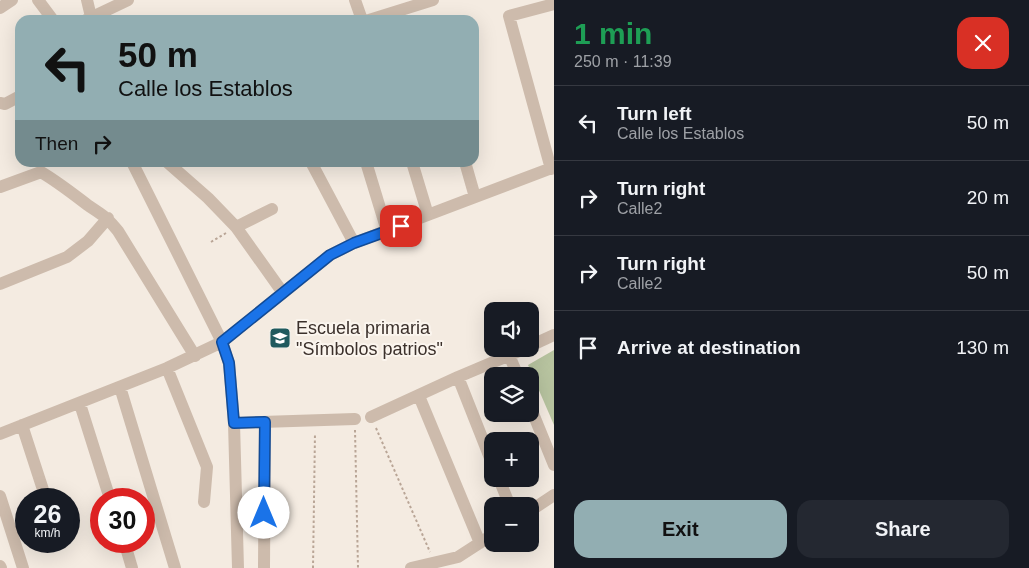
<!DOCTYPE html>
<meta charset="utf-8">
<style>
:root{--surface:#171b24;--page:#242831;--text:#f1f3f6;--muted:#9ea1a6;--line:#363941;--accent:#92aeb2}
body{margin:0;font-family:Arial,sans-serif;background:var(--page);color:var(--text);height:100vh;display:flex;flex-direction:column;font-size:19px;white-space:nowrap}
*{box-sizing:border-box;margin:0}
p{font-size:16px;color:var(--muted)}
.icon{flex:none;width:28px;height:28px;fill:none;stroke:currentColor;stroke-width:2;stroke-linecap:round;stroke-linejoin:round}
.map{position:relative;flex:1;overflow:hidden}
.details{display:flex;flex-direction:column;background:var(--surface);width:475px}
.details>*{flex:none}
.banner{position:absolute;left:15px;top:15px;width:464px;height:152px;border-radius:15px;box-shadow:0 5px 20px #0002;background:#92aeb2;color:#111;overflow:hidden}
.controls{position:absolute;left:484px;top:302px;display:grid;gap:10px}
.controls a{display:grid;place-items:center;width:55px;height:55px;border-radius:10px;background:var(--surface);box-shadow:0 5px 20px #0002;font-size:25px}
.speed{position:absolute;left:15px;top:488px;display:flex;gap:10px;font-size:25px;font-weight:700;text-align:center}
.speed>*{display:grid;place-content:center;width:65px;height:65px;border-radius:50%;background:var(--surface);box-shadow:0 5px 20px #0002;line-height:1}
.speed small{font-size:12px;font-weight:400}
.speed .limit{border:8px solid #d22;background:#fff;color:#111}
.pin{position:absolute;display:grid;place-items:center;width:42px;height:42px;color:#fff;margin:-21px;border-radius:10px;box-shadow:0 2px 8px #0006}
.me{position:absolute;width:55px;margin:-28px;rotate:0deg;stroke-linejoin:round;filter:drop-shadow(0 0 4px #0008)}
.turn{display:flex;align-items:center;gap:18px;height:105px;padding:0 20px;font-size:22px}
.turn .icon{width:65px;height:65px;stroke-width:2.5}
.turn b{display:block;font-size:35px;line-height:42px}
.then{display:flex;align-items:center;height:48px;padding:0 20px;background:#0003;gap:10px;font-size:19px}
.round{display:grid;place-items:center;flex:none;width:52px;height:52px;border-radius:15px;background:var(--page)}
.head{display:flex;align-items:center;justify-content:space-between;height:85px;padding:0 20px}
h1{font-size:30px;font-weight:700;line-height:38px;color:#1e9e55}
.cta{display:flex;gap:10px;margin-top:auto;padding:10px 20px}
.cta a{flex:1;height:58px;border-radius:15px;background:var(--accent);color:#111;font-size:20px;font-weight:700;line-height:58px;text-align:center}
.cta a+a{background:var(--page);color:var(--text)}
ul{padding:0;list-style:none}
li{display:flex;align-items:center;gap:15px;height:75px;padding:0 20px;border-top:1px solid var(--line)}
li div{flex:1}
li b{display:block;font-size:19px}
li em{font-style:normal}
main{display:flex;flex:1;min-height:0}
.map>svg:first-child{display:block}
</style>
<main>
<div class="map">
<svg width="554" height="568" viewBox="0 0 554 568">
<rect width="100%" height="100%" fill="#f4ebe1"/>
<!-- green -->
<path fill="#b8c4a0" d="M554,350V425L528,365Z"/>
<g fill="none" stroke-linecap="round" stroke-linejoin="round">
<!-- path -->
<path stroke="#b9a596" stroke-width="2" stroke-dasharray="2.5 2.5" stroke-linecap="butt" d="M211,242L226,233
M376,428L430,552
M355,430L358,568
M313,568L315,433"/>
<!-- minor -->
<path stroke="#cdbbac" stroke-width="12" d="M38,0L53,20
M87,0L91,17
M355,0L362,20
M0,8L12,0
M86,20L128,0
M369,20L433,0
M0,103L5,104L20,96
M132,162L222,342L229,363L234,423L238,568
M167,162L208,198L236,227L283,293
M311,162L354,243
M366,162L387,231
M412,162L428,215
M465,162L475,197
M551,169L509,16L554,4
M0,187L41,172C58,182 73,194 89,206C102,215 107,217 118,231L195,356
M236,227L272,209
M0,284L67,257L88,241L108,218
M530,346L554,335
M509,355L518,376
M167,368L207,467L204,502
M458,377L492,463
M120,387L175,568
M419,396L480,543
M80,404L110,499
M530,406L554,465
M371,417L458,377L524,349
M234,423L355,419
M22,425L46,499
M0,434L167,368L222,342L330,255L354,243L554,167
M499,479L510,506
M0,496L23,568
M530,511L554,495
M124,541L132,568
M0,566L1,568
M264,568L265,422
M411,568L458,557L492,535"/>
</g>
<g fill="none" stroke-linecap="round" stroke-linejoin="round">
<!-- route casing -->
<g stroke="#114b97" stroke-width="12">
<path id="route" d="M264,513L265,422L234,423L229,363L222,342L330,255L354,243L401,226"/>
</g>
<!-- route -->
<use href="#route" stroke="#1a73e8" stroke-width="9"/>
</g>
<!-- icons -->
<defs>
<g id="school-square" transform="scale(1.125)"><rect x="-9" y="-9" width="18" height="18" rx="4" fill="#1f5a5e" stroke="#fbf5ee"/><path d="M0-5L7-2L0 1L-7-2ZM-4 1L0 2.5L4 1V4Q0 6-4 4Z" fill="#fff"/></g>
</defs>
<g fill-rule="evenodd">
<use href="#school-square" x="280" y="338"/>
</g>
<g text-anchor="middle" stroke-width="4" stroke-linejoin="round" paint-order="stroke">
<!-- poi labels -->
<g font-size="18" fill="#3b302b" stroke="#fbf5ee" text-anchor="start">
<text x="296" y="334">Escuela primaria<tspan x="296" dy="21">"Símbolos patrios"</tspan></text>
</g>
</g>
</svg>
<div class="controls">
<a><svg class="icon" aria-label="sound" viewBox="0 0 24 24"><path d="M4 9h4l5-4v14l-5-4H4zM17 9q2 3 0 6"/></svg></a>
<a><svg class="icon" aria-label="layers" viewBox="0 0 24 24"><path d="M12 4l9 5-9 5-9-5zM3 14l9 5 9-5"/></svg></a>
<a>+</a>
<a>−</a>
</div>
<div class="speed"><div>26<small>km/h</small></div><div class="limit">30</div></div>
<div class="pin" style="left:401px;top:226px;background:#d93025"><svg class="icon" aria-label="arrive" viewBox="0 0 24 24"><path d="M6 21V4h12l-3 4 3 4H6"/></svg></div>
<svg class="me" style="left:264px;top:513px" viewBox="-20 -20 40 40"><circle r="19" fill="#fff"/><path d="M0-13L10 11 0 6-10 11z" fill="#1a73e8"/></svg>
<div class="banner">
<div class="turn"><svg class="icon" aria-label="left" viewBox="0 0 24 24"><path d="M17 20v-9H6M10 6l-5 5 5 5"/></svg><div><b>50 m</b>Calle los Establos</div></div>
<div class="then">Then<svg class="icon" aria-label="right" viewBox="0 0 24 24"><path d="M7 20v-9h11M14 6l5 5-5 5"/></svg></div>
</div>
</div>
<section class="details">
<div class="head"><div><h1>1 min</h1><p>250 m · 11:39</p></div><a class="round" style="background:#d93025;color:#fff"><svg class="icon" aria-label="close" viewBox="0 0 24 24"><path d="M6 6l12 12M18 6L6 18"/></svg></a></div>
<ul>
<li><svg class="icon" aria-label="left" viewBox="0 0 24 24"><path d="M17 20v-9H6M10 6l-5 5 5 5"/></svg><div><b>Turn left</b><p>Calle los Establos</p></div><em>50 m</em></li>
<li><svg class="icon" aria-label="right" viewBox="0 0 24 24"><path d="M7 20v-9h11M14 6l5 5-5 5"/></svg><div><b>Turn right</b><p>Calle2</p></div><em>20 m</em></li>
<li><svg class="icon" aria-label="right" viewBox="0 0 24 24"><path d="M7 20v-9h11M14 6l5 5-5 5"/></svg><div><b>Turn right</b><p>Calle2</p></div><em>50 m</em></li>
<li><svg class="icon" aria-label="arrive" viewBox="0 0 24 24"><path d="M6 21V4h12l-3 4 3 4H6"/></svg><div><b>Arrive at destination</b></div><em>130 m</em></li>
</ul>
<div class="cta"><a>Exit</a><a>Share</a></div>
</section>
</main>
